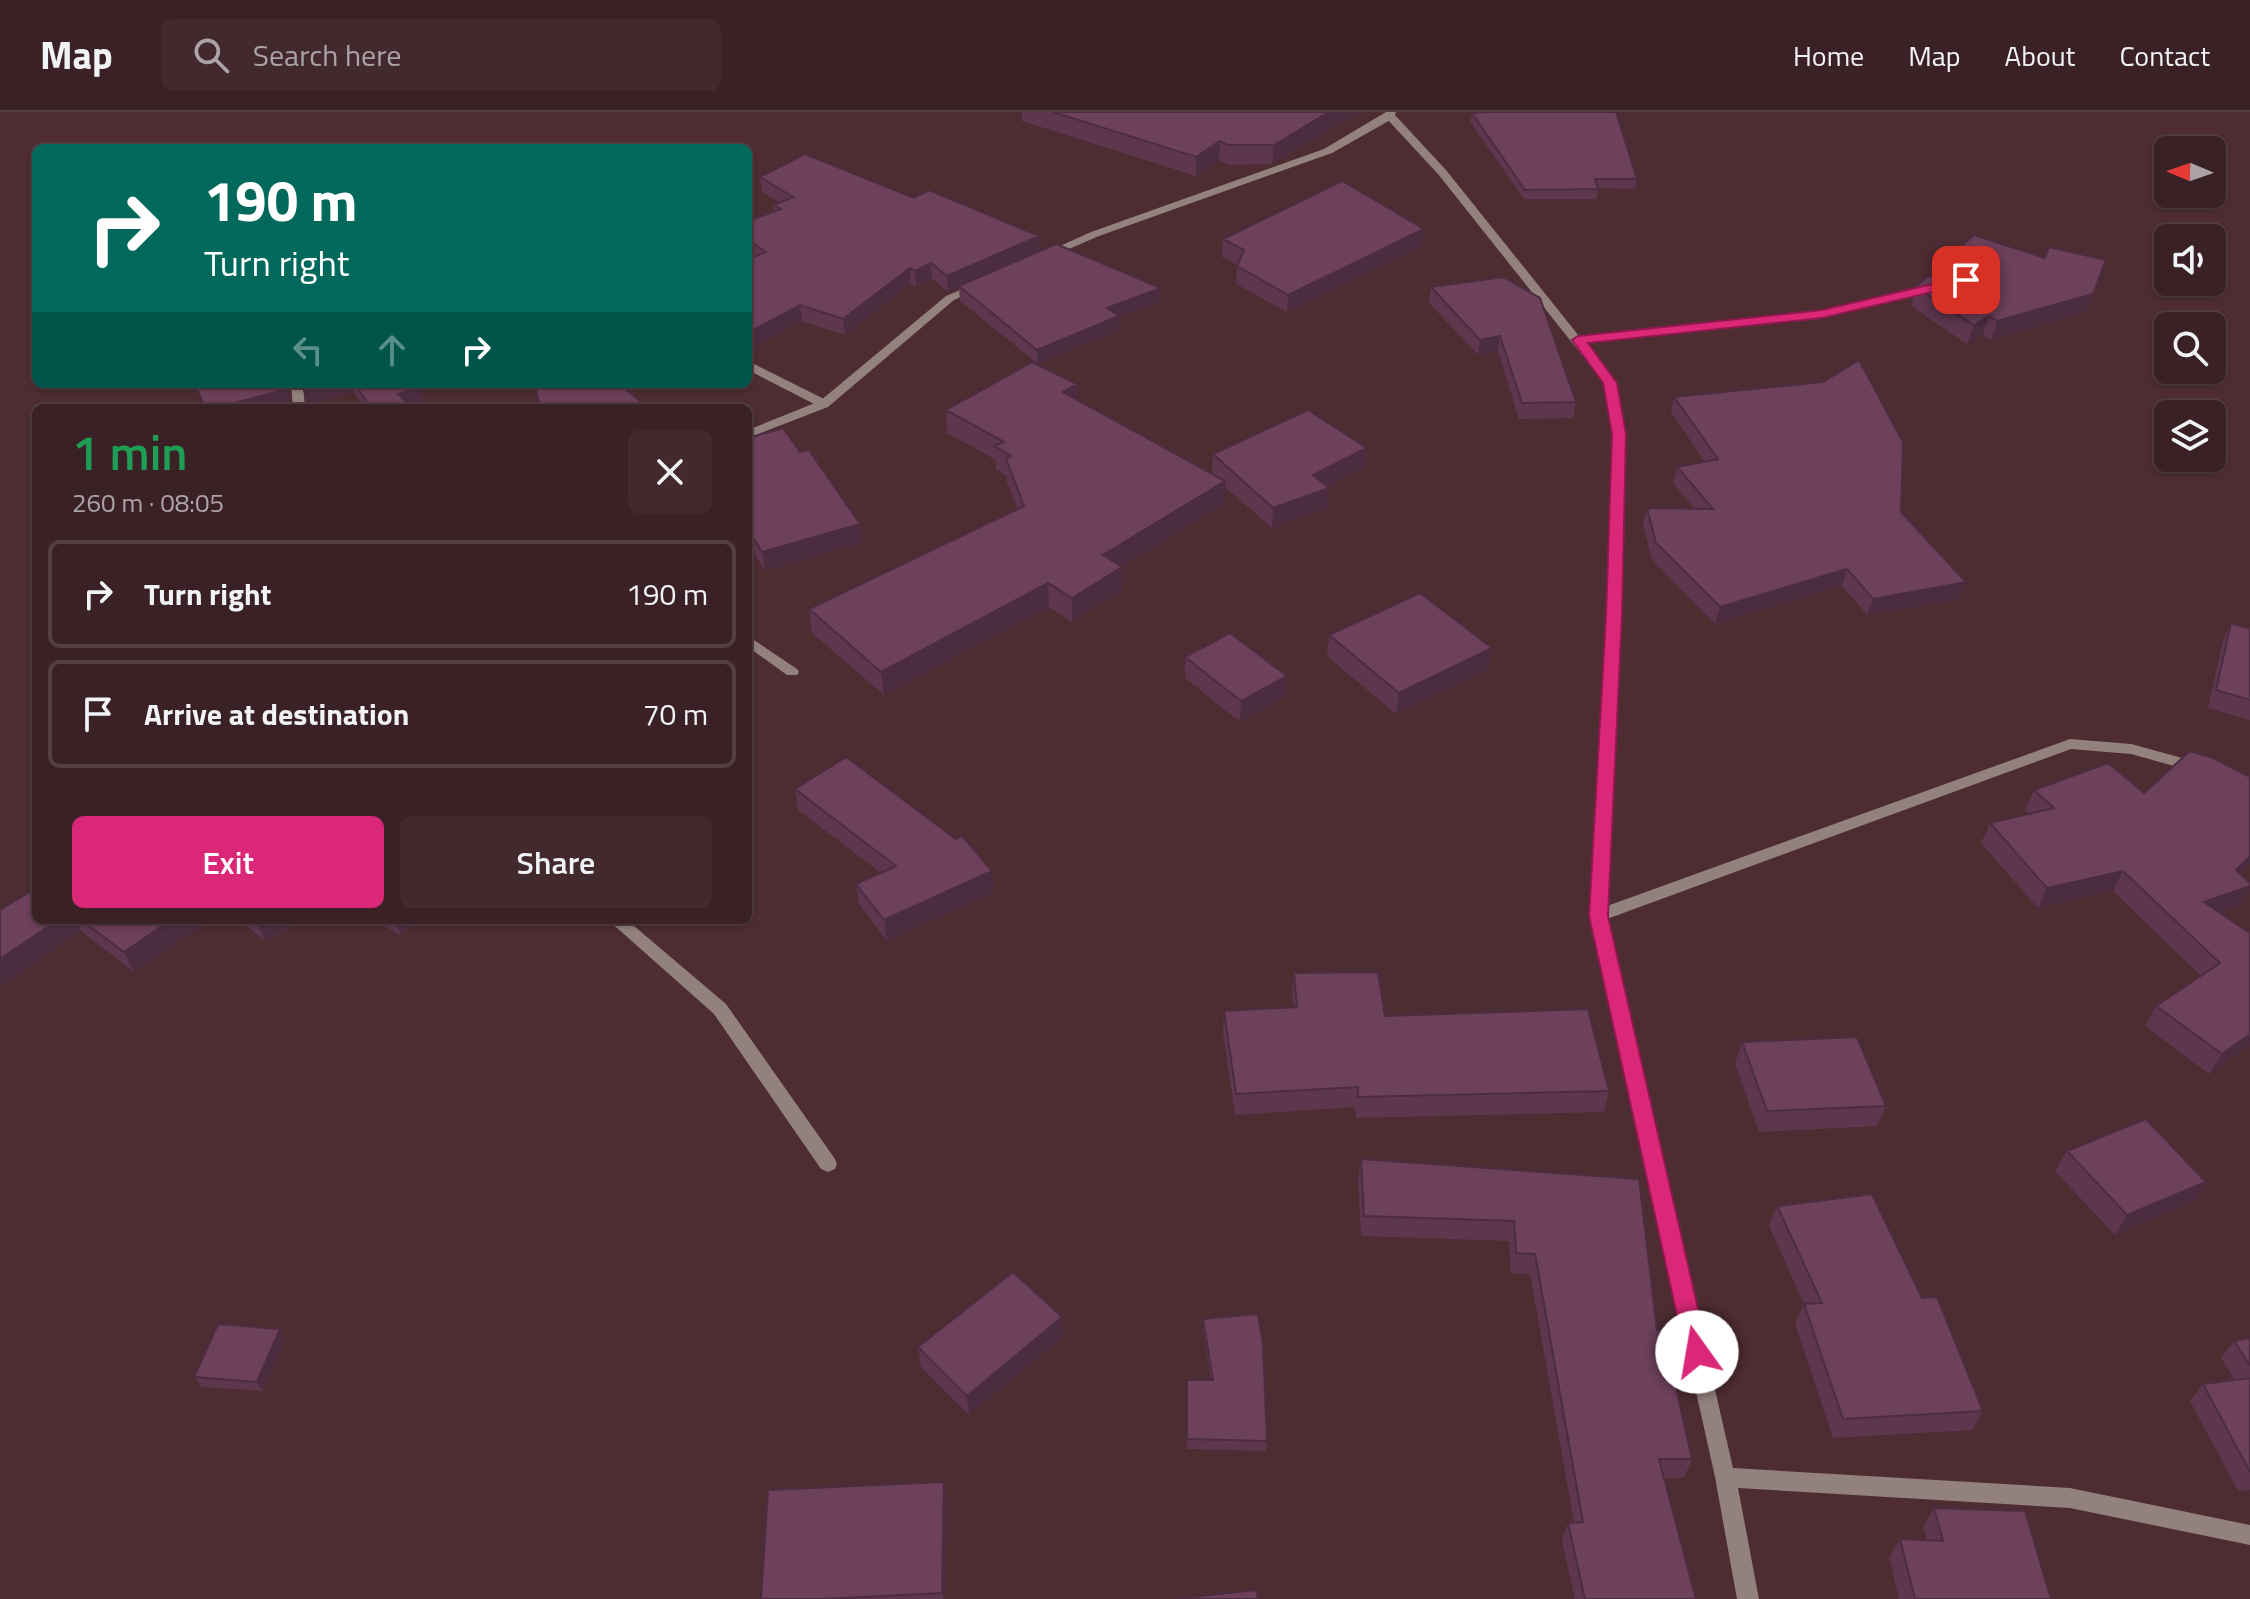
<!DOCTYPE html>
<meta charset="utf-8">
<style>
:root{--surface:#3a2126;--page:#41292e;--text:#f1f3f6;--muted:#aba3a7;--line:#543e43;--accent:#db2777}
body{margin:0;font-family:"Titillium Web",sans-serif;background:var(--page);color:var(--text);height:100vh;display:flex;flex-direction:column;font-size:30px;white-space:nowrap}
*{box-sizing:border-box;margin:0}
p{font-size:26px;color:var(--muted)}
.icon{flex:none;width:44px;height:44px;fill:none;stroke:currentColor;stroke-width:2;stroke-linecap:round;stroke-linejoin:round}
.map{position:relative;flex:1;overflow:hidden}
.drawer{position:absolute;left:32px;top:292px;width:720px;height:520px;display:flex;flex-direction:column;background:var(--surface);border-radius:12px;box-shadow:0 2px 6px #0004,0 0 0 2px var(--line)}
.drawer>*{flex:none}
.top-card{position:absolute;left:32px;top:32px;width:720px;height:244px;border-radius:12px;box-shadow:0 2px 6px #0004,0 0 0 2px var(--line);background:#00695c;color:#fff;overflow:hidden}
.needle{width:52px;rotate:272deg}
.fabs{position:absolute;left:2154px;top:24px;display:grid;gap:16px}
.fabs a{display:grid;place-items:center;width:72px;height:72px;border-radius:12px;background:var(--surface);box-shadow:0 2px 6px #0004,0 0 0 2px var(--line);font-size:40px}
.pin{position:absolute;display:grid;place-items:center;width:68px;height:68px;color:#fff;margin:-34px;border-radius:16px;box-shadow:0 4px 12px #0006}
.me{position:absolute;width:88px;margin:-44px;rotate:347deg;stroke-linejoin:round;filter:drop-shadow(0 0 6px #0008)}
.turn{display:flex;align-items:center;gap:28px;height:168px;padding:0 40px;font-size:36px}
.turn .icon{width:104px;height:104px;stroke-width:2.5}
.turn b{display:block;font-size:56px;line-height:68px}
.lanes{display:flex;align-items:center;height:76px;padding:0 40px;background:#0003;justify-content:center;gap:40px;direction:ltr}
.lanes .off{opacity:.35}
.round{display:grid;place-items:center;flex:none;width:84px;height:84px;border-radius:12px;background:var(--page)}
.summary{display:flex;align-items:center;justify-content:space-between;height:136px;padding:0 40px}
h1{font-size:48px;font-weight:600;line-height:60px;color:#1e9e55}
.primary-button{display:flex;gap:16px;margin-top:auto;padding:16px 40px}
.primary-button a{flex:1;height:92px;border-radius:12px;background:var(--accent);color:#fff;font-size:32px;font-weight:600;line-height:92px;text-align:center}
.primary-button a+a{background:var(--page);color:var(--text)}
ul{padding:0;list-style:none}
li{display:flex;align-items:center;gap:24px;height:108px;margin:0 16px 12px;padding:0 24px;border:4px solid var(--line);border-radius:12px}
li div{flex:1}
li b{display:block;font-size:30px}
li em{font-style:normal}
header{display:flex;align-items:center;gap:48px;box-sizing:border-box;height:112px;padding:0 40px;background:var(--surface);border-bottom:2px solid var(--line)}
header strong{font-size:38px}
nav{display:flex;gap:44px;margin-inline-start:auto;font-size:28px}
.search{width:560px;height:72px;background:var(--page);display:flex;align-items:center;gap:20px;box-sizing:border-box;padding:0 28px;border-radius:12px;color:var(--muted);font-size:30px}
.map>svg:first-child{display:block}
</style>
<header>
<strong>Map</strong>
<div class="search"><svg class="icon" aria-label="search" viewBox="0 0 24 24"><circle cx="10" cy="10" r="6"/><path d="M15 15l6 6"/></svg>Search here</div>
<nav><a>Home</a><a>Map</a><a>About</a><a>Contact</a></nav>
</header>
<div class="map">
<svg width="2250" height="1487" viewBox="0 0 2250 1487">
<rect width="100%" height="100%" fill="#4d2c32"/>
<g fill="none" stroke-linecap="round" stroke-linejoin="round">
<!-- service -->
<path fill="#92817d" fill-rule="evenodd" d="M748,249L828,289L830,292L828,295H820L748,258Z"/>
<!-- minor -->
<path fill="#92817d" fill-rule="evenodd" d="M1386,2H1394L1446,58L1579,224L1822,199L1936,172L1942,175L1822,205L1584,231L1616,271L1625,322L1621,503L1607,794L2070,627L2131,632L2204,652L2207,656L2199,661L2131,642L2071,637L1607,807L1733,1356L2070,1376L2250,1413V1433L2070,1396L1738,1376L1759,1487H1737L1715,1365L1590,804L1607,503L1613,322L1604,271L1438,62L1386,6Z
M291,272H303L305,296H293Z
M748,524L797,557L799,560L797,563H787L748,535Z
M608,808H627L726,892L835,1047L837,1052L835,1057L828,1060L821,1057L714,902Z"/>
<!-- tertiary -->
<path fill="#92817d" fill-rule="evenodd" d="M1386,0H1396L1394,6L1332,41L1099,124L1048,146L1038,144L1091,120L1324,37Z
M979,170L985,173L983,175L954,188L828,295L748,326V318L820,289L946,184Z"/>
</g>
<!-- wall -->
<path fill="#5e374f" d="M1022,0H1359L1272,52L1228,53L1219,48L1196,64L1022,9Z
M1472,1L1637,67L1635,77L1598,76L1596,87H1524L1470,10Z
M760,65L914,86L1039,124L1040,139L1160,190L1119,206V218L1038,252L960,189L959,175L948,180L932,166L916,174L911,172L845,223L802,209L753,145L748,142V109L774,99V93L779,90L762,80Z
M1424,117L1422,134L1287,200L1236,172L1237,152L1222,145L1223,127Z
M1974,123L2086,200L1991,228L1983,223L1967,232L1911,194L1916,175L1940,162Z
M1503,165L1576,290L1573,306L1519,307L1498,239L1478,243L1429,191L1431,175Z
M301,272H416L419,276L424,294L419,296H365L354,280L308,292Z
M1077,272V288L1212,362L1213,342L1367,336L1365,356L1327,375L1329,376L1327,396L1272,416L1224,374V392L1122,455V478L1072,510L1049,495L884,583L812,521L809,497L1018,397L1007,370V364L996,357V348L947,321L946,298Z
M1674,285L1901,400L1960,487L1867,503L1842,474L1715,512L1652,448L1643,412L1647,396L1695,397L1673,371L1677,355L1705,350L1671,300Z
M748,326L800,340L860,412L862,431L765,459L748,430Z
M2231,511L2250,517V608L2208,596L2223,529Z
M1329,523L1488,557L1396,602L1327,544Z
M1185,545L1287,564L1285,585L1240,610L1185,566Z
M2250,665V752L2240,762L2241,793L2220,801L2250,933L2209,962L2145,914L2156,894L2201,864L2113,779L2038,796L1981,731L1990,711L2029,702L2025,698L2034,678L2144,681Z
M795,677L992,759L994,780L887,829L859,792L856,772L881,761L798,698Z
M36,808H210L134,860L81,819Z
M240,808H302L266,830Z
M372,808H419L401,823Z
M1294,861L1385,904L1609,979L1604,1000L1356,1006L1355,995L1235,1003L1223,920L1224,899L1294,895L1292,882Z
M1742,930L1886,994L1877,1014L1759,1020L1735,951Z
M2067,1039L2206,1070L2193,1090L2115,1123L2055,1059Z
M1361,1047L1639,1067L1657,1218L1692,1347L1684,1366H1664L1696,1487H1575L1562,1429L1568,1411L1574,1410L1530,1162L1511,1161L1509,1129L1361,1124L1358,1067Z
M1777,1094L1922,1186L1983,1299L1972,1318L1833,1326L1795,1212L1804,1192L1769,1114Z
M1203,1207L1267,1329L1266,1339L1187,1337V1268H1211L1203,1217Z
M1063,1225L969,1303L921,1255L918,1235Z
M2250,1226V1378L2238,1379L2190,1289L2203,1272L2235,1268L2221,1246L2234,1229Z
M285,1227L263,1279L201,1275L194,1265Z
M944,1370L946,1388L945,1487H761Z
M1934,1396L2051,1487H1899L1889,1445L1900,1427L1927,1428L1923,1415Z"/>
<!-- shaded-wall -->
<path fill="#4c2d40" d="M1329,0H1359L1272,52L1274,33Z
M1220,29L1219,48L1196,64V45Z
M1424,117L1422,134L1287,200L1288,183Z
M1039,124L1040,139L948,180L947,164Z
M1971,144L1965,162L1938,168L1944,150Z
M931,151L932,166L916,174L915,159Z
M910,156L911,172L845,223L843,207Z
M1161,176L1160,190L1119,206V218L1038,252L1037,238L1107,196Z
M2093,182L2086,200L1991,228L1997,209Z
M800,193L802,209L748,239V221Z
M1989,204L1983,223L1967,232L1974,213Z
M1500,224L1498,239L1478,243L1480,228Z
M283,272H288L290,296H215Z
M307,272H351L354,280L308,292L301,273Z
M1077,272V295L1063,280Z
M419,276L424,294L419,296H403L398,282Z
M1367,336L1365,356L1316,380L1329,376L1327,396L1272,416L1273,396L1313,363Z
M1225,369L1224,392L1122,455V478L1072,510V486L1103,443Z
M860,412L862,431L765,459L762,440Z
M1847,457L1842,474L1715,512L1720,495Z
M1966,470L1960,487L1867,503L1873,487Z
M1048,471L1049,495L884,583L881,560Z
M1492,536L1488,557L1396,602L1399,581Z
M1287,564L1285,585L1240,610L1241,589Z
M749,568L753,588L748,590V569Z
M2250,744V752L2224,778L2236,758Z
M992,759L994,780L887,829L884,808Z
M2123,759L2113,779L2038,796L2047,776Z
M2250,774V778L2241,793L2193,810L2204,790Z
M58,808H75L81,819L0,875V847Z
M171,808H210L134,860L124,840Z
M262,808H302L266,830L257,811Z
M395,808H419L401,823Z
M2250,922V933L2209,962L2222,942Z
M2206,1070L2193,1090L2115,1123L2127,1103Z
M1062,1205L1063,1225L969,1303L967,1284Z
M280,1217L285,1227L263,1279L257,1270Z
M944,1370L946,1388L945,1487H943Z"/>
<!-- building -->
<path fill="#6d405c" stroke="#4c2d40" stroke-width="2" d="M1053,0H1329L1274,33H1228L1220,29L1196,45Z
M1486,0H1616L1637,67H1595L1598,77L1525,78L1472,1Z
M805,42L914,86L929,78L1039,124L947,164L931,151L915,159L910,156L843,207L800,193L748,221V147L766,140L748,128V109L781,97L774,93L793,85L760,65Z
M1342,69L1424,117L1288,183L1237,154L1244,138L1223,127Z
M1974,123L2045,146L2049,135L2106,148L2093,182L1997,209L1989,204L1974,213L1916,175L1927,165L1981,151L1979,147L1971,144L1944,150Z
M1056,132L1161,176L1107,196L1119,204L1037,238L959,174Z
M1503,165L1540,186L1576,290L1522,291L1500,224L1480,228L1431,175Z
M1859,248L1903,330L1901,400L1966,470L1873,487L1847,457L1720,495L1656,431L1647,396L1713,397L1677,355L1718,347L1674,285L1823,270Z
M1032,250L1077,272L1063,280L1225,369L1103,443L1122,455L1072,486L1048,471L881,560L809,497L1024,394L1006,347L1011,344L995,334L1004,330L946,298Z
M195,272H283L284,278L215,296H205Z
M355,272H416L419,276L398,282L412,296H371Z
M535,272H619L645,293L638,296H540Z
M1308,298L1367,336L1313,363L1329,376L1273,396L1213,342Z
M783,316L800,340L809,338L860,412L762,440L748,417V326Z
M1420,481L1492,536L1399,581L1329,523Z
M2231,511L2250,517V588L2216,578Z
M1230,521L1287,564L1241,589L1185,545Z
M2190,639L2213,646L2250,665V744L2236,758L2250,771V774L2204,790L2250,821V922L2222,942L2156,894L2220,851L2123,759L2047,776L1990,711L2054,696L2034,678L2108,651L2144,681Z
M846,645L956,727L962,724L992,759L884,808L856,772L896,754L795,677Z
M36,776V808H58L0,847V798Z
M81,808H171L124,840Z
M1378,860L1385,904L1588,897L1609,979L1358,985V975L1236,982L1224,899L1297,895L1294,861Z
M1857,925L1886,994L1767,999L1742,930Z
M2146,1007L2206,1070L2127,1103L2067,1039Z
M1361,1047L1639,1067L1657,1218H1663L1692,1347H1659L1696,1487H1585L1568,1411L1583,1410L1535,1142L1516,1141L1514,1109L1364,1104Z
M1872,1082L1922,1186L1937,1185L1983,1299L1843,1307L1804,1192L1822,1191L1777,1094Z
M1013,1160L1062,1205L967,1284L918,1235Z
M1258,1202L1263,1232L1267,1329L1187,1327V1268H1213L1203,1207Z
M218,1212L280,1217L257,1270L194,1265Z
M2250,1226V1254L2234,1229Z
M2250,1266V1360L2203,1272Z
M944,1370L942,1481L823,1487H761L768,1378Z
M1934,1396L2025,1399L2051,1487H1915L1900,1427L1943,1429Z
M1256,1478L1258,1487H1174Z"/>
<!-- route -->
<path fill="#db2777" stroke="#8e194d" stroke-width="2" d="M1966,164L1971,165V171L1822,206L1588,231L1617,271L1626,322L1622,503L1608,804L1708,1240L1705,1247L1697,1250L1689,1247L1685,1240L1589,804L1606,503L1612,322L1603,271L1572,228L1578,224L1822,198Z"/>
</svg>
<div class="fabs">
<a><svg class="needle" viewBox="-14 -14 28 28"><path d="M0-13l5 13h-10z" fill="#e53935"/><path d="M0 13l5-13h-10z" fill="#aba3a7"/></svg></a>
<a><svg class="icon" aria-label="sound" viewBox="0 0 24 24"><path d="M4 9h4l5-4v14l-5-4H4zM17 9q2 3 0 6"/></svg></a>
<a><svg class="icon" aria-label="search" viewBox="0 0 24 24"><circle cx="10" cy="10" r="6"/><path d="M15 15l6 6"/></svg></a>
<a><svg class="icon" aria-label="layers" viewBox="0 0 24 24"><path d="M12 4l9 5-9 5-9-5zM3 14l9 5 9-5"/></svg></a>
</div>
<div class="pin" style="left:1966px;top:168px;background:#d93025"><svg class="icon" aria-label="arrive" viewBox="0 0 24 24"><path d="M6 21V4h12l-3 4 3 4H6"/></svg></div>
<svg class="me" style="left:1697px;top:1240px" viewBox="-20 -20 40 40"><circle r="19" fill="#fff"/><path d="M0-13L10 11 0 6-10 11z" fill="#db2777"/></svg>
<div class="top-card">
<div class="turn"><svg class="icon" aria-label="right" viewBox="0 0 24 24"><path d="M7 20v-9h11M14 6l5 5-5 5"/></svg><div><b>190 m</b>Turn right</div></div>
<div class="lanes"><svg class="icon off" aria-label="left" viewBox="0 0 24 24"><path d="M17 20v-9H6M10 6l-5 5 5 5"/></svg><svg class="icon off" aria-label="ahead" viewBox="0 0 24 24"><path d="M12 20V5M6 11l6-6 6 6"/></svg><svg class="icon" aria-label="right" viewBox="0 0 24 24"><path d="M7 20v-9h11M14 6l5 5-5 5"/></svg></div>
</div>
<section class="drawer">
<div class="summary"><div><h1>1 min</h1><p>260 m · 08:05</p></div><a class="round"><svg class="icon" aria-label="close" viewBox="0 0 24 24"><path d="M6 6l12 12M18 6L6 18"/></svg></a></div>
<ul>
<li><svg class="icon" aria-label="right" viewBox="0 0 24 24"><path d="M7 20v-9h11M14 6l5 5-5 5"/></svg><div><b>Turn right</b></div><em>190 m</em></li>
<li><svg class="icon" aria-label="arrive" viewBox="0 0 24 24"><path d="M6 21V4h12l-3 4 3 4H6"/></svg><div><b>Arrive at destination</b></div><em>70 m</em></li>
</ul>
<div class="primary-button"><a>Exit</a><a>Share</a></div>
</section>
</div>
